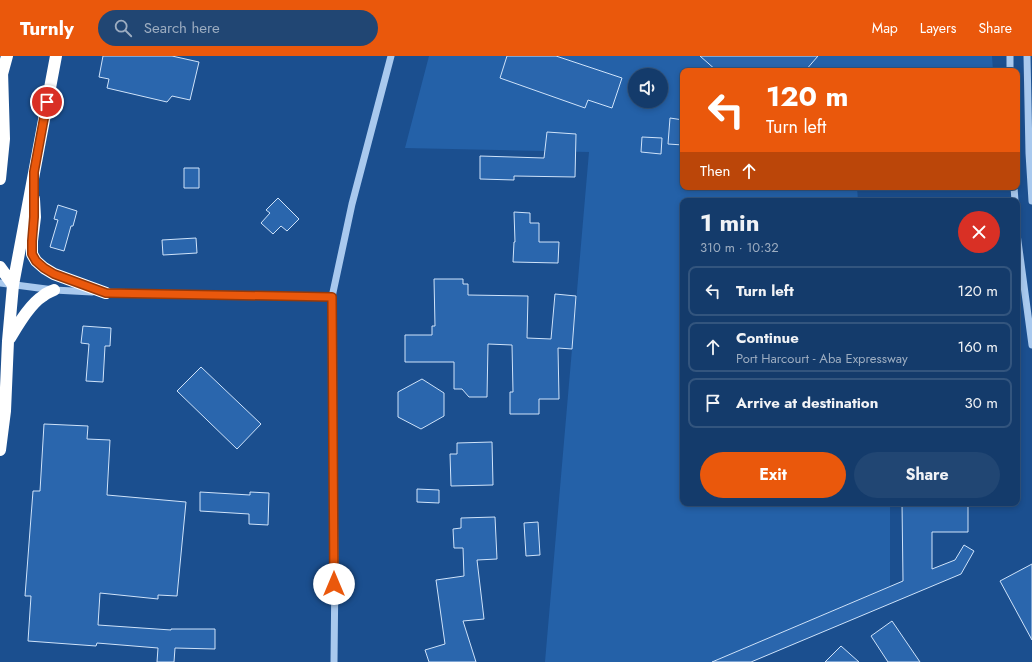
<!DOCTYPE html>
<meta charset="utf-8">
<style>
:root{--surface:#143b6b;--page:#214673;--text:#f1f3f6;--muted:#9dadc1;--line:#33557e;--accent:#ea580c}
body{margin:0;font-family:Jost,sans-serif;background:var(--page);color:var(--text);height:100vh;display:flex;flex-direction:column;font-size:15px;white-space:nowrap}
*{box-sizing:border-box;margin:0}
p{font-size:13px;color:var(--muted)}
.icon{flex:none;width:22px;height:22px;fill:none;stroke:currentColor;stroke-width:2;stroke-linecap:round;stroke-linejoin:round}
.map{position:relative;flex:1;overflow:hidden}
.side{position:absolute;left:680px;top:142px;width:340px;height:308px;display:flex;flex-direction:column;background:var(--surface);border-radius:8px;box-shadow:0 2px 6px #0003,0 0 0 1px var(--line)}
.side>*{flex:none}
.banner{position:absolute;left:680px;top:12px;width:340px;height:122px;border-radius:8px;box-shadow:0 2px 6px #0003,0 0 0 1px var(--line);background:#ea580c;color:#fff;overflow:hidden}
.fabs{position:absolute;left:628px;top:12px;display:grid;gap:8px}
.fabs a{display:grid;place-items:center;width:40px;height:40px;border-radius:50%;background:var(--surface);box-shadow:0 2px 6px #0003,0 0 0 1px var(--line);font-size:20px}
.pin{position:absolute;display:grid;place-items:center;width:34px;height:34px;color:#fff;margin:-17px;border:2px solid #fff;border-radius:50%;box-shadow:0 1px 4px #0007}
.me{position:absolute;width:44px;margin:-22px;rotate:0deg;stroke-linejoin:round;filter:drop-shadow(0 0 3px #0008)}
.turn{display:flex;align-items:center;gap:14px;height:84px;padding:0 20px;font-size:18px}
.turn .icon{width:52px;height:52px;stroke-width:2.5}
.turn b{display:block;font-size:28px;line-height:34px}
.then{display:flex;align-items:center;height:38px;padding:0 20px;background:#0003;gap:8px;font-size:15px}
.round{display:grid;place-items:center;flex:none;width:42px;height:42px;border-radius:21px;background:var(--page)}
.head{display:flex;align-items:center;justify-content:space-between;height:68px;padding:0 20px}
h1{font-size:24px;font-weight:700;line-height:30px}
.action{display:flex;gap:8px;margin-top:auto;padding:8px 20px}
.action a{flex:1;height:46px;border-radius:24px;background:var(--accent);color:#fff;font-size:16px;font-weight:700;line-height:46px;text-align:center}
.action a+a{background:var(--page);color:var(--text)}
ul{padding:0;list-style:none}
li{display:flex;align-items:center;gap:12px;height:50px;margin:0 8px 6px;padding:0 12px;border:2px solid var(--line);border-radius:8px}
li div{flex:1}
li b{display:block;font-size:15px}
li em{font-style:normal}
header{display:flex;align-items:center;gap:24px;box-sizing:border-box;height:56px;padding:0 20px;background:var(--accent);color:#fff}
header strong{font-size:19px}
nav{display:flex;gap:22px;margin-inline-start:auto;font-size:14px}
.search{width:280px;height:36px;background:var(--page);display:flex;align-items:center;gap:10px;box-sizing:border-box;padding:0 14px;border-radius:22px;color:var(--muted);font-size:15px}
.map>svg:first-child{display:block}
</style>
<header>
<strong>Turnly</strong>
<div class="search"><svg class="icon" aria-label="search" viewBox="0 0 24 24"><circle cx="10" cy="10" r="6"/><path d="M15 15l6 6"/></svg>Search here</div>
<nav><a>Map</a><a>Layers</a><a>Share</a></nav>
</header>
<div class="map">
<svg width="1032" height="606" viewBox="0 0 1032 606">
<rect width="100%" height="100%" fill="#1b4f8f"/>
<!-- green -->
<path fill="#2461a8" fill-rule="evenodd" d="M429,0H992L993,15H683V131H857L858,145H683V447H890V530L712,606H545L589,96L405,92ZM635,19H661V45H635Z"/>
<!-- building -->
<path fill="#2a66ad" stroke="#cfe3fa" d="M103,0H172L199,6L190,44L172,40L167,46L107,32L109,23L99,21Z
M507,0H556L622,22L612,52L588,44L585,52L500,22Z
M700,0H818L805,15H717Z
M670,62L683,64V89L668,88Z
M547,76L576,78L575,121L514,120V124L480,123V100L544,102Z
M642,81L662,82L661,98L641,96Z
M184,112H199V132H184Z
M278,142L299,163L287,175L281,170L273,178L261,167L270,157L266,154Z
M58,149L77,155L73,170H71L64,195L50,191L58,164L54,163Z
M514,156L530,157V167H539V186H559L558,207L513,206L514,186H515Z
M196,182L197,197L163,199L162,184Z
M434,223H463V228H468V239L528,240L527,282L551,283L555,238L576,240L572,293L558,292L559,343H539V358H510V336H513L512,289L488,288L487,341H469L462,333H454V306H405V279H432V270H435Z
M83,270L111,272L110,290H105L103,326L86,325L89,288L81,287Z
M201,311L261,368L237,393L177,335Z
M422,323L444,337V360L421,373L398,361V336Z
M44,368L88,370L87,383L110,384L107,439L186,446L177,540L158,539V543L100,537L98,569L171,574V573H215V593L175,592L174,606H157L158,592L97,587L96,590L28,585L31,540H25L33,435H40Z
M492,386L493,429L451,430L450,398H457V387Z
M417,433L439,434V447L417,446Z
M200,436L250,439V436L269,437L268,469L249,468V458L200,455Z
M902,447H968V476H932V513L955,504L964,489L974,495L961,518L751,606H712L903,525Z
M495,461L497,503L477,504L484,563L463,565L476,606H429L425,594L445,588L436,524L464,520L463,492H454L453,473L461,472V462Z
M538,466L540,499L526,500L524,467Z
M1032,508V584L1000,525Z
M892,565L920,606H888L871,580Z
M841,590L859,606H825Z"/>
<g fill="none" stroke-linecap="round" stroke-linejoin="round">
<!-- minor -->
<path stroke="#a9c9ee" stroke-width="7" d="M1027,0L1029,97L1032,145
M1010,15V0
M1014,131L1015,145
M1017,178L1032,289
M0,227L54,234L92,236
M103,236L332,241
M334,606L335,512L332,241L352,148L391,0"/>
<!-- highway -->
<path stroke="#fff" stroke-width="12" d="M1,22L7,0
M0,123L4,83L2,15
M34,143L35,161L32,185V198L36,205L44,212L54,218L106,237
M0,211L13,229
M10,282C18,269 30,248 43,240C46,237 50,236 54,234
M0,394L5,355L8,285L13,229L56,0"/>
</g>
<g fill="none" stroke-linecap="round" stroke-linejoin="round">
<!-- route casing -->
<g stroke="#983908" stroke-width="10">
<path id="route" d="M47,46L34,116V161L32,185V198L36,205L44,212L54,218L106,237L332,241L334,528"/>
</g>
<!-- route -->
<use href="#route" stroke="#ea580c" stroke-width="7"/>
</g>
</svg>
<div class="fabs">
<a><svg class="icon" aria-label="sound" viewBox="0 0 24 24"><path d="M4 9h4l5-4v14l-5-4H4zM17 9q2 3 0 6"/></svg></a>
</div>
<div class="pin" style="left:47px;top:46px;background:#d93025"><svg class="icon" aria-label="arrive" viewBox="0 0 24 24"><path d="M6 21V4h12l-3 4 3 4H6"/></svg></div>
<svg class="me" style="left:334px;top:528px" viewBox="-20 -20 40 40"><circle r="19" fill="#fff"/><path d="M0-13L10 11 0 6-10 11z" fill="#ea580c"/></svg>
<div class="banner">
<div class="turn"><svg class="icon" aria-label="left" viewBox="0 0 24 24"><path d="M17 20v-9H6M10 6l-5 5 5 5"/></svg><div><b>120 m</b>Turn left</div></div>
<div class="then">Then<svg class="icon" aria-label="ahead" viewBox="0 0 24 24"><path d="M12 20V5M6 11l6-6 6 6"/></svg></div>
</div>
<section class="side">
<div class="head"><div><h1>1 min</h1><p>310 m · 10:32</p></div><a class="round" style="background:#d93025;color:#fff"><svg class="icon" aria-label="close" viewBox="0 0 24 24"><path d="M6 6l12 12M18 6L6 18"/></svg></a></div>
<ul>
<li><svg class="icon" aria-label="left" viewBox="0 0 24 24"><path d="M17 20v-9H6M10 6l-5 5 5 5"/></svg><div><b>Turn left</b></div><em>120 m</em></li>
<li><svg class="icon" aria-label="ahead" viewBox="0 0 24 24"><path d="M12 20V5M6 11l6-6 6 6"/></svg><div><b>Continue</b><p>Port Harcourt - Aba Expressway</p></div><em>160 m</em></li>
<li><svg class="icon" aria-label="arrive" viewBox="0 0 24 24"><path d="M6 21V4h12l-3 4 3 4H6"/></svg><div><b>Arrive at destination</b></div><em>30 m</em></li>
</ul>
<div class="action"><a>Exit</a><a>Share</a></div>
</section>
</div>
